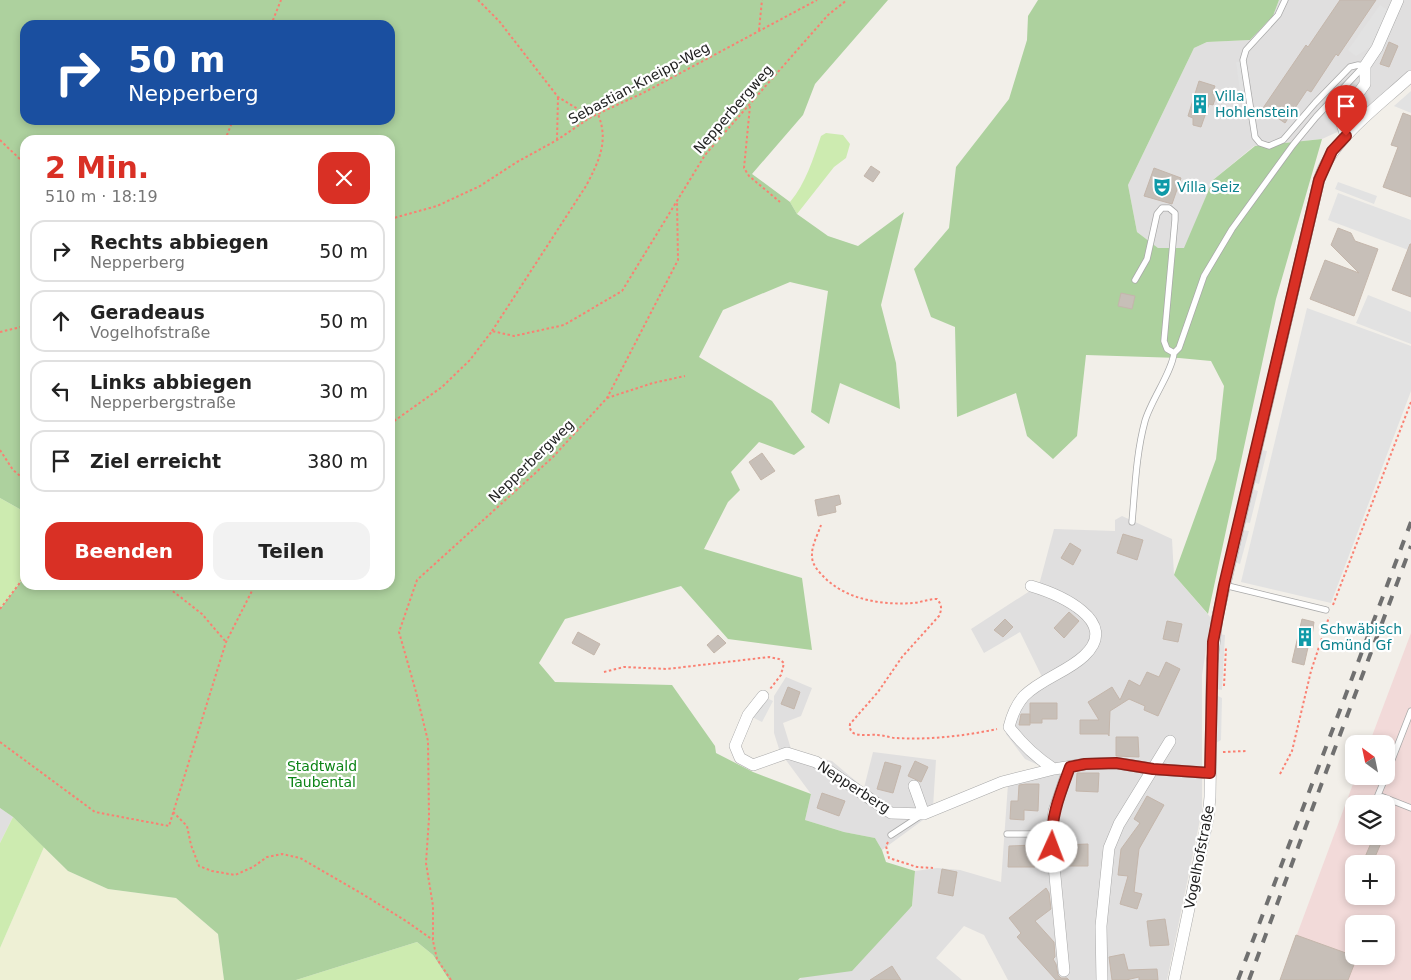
<!DOCTYPE html>
<html lang="de">
<meta charset="utf-8">
<style>
:root{--surface:#fff;--page:#f2f2f2;--text:#222;--muted:#767676;--line:#e0e0e0;--accent:#d93025}
body{margin:0;font-family:"DejaVu Sans",sans-serif;background:var(--page);color:var(--text);height:100vh;display:flex;flex-direction:column;font-size:19px;white-space:nowrap}
*{box-sizing:border-box;margin:0}
p{font-size:16px;color:var(--muted)}
.icon{flex:none;width:28px;height:28px;fill:none;stroke:currentColor;stroke-width:2;stroke-linecap:round;stroke-linejoin:round}
.map{position:relative;flex:1;overflow:hidden}
.details{position:absolute;left:20px;top:135px;width:375px;height:455px;display:flex;flex-direction:column;background:var(--surface);border-radius:15px;box-shadow:0 2px 8px #0003}
.details>*{flex:none}
.top-card{position:absolute;left:20px;top:20px;width:375px;height:105px;border-radius:15px;box-shadow:0 2px 8px #0003;background:#1a4fa0;color:#fff;overflow:hidden}
.needle{width:32px;rotate:327deg}
.fabs{position:absolute;left:1345px;top:735px;display:grid;gap:10px}
.fabs a{display:grid;place-items:center;width:50px;height:50px;border-radius:10px;background:var(--surface);box-shadow:0 2px 8px #0003;font-size:25px}
.pin{position:absolute;display:grid;place-items:center;width:42px;height:42px;color:#fff;margin:-51px -21px;border-radius:50% 50% 50% 0;rotate:-45deg;box-shadow:0 0 5px #0007}
.pin .icon{rotate:45deg}
.me{position:absolute;width:55px;margin:-28px;rotate:2deg;stroke-linejoin:round;filter:drop-shadow(0 0 4px #0008)}
.turn{display:flex;align-items:center;gap:18px;height:105px;padding:0 25px;font-size:22px}
.turn .icon{width:65px;height:65px;stroke-width:2.5}
.turn b{display:block;font-size:35px;line-height:42px}
.round{display:grid;place-items:center;flex:none;width:52px;height:52px;border-radius:15px;background:var(--page)}
.head{display:flex;align-items:center;justify-content:space-between;height:85px;padding:0 25px}
h1{font-size:30px;font-weight:700;line-height:38px;color:var(--accent)}
.primary-button{display:flex;gap:10px;margin-top:auto;padding:10px 25px}
.primary-button a{flex:1;height:58px;border-radius:15px;background:var(--accent);color:#fff;font-size:20px;font-weight:700;line-height:58px;text-align:center}
.primary-button a+a{background:var(--page);color:var(--text)}
ul{padding:0;list-style:none}
li{display:flex;align-items:center;gap:15px;height:62px;margin:0 10px 8px;padding:0 15px;border:2px solid var(--line);border-radius:15px}
li div{flex:1}
li b{display:block;font-size:19px}
li em{font-style:normal}
.map>svg:first-child{display:block}
</style>
<div class="map">
<svg width="1411" height="980" viewBox="0 0 1411 980">
<rect width="100%" height="100%" fill="#f2efe9"/>
<!-- residential -->
<path fill="#e0dfdf" d="M1279,0H1411V70L1344,129L1322,139L1254,146L1213,180L1185,248H1158L1137,232L1128,185L1194,48L1207,42L1250,40L1273,16Z
M1122,516L1172,539L1174,575L1211,618L1202,675V810L1167,980H1008L984,935L964,926L936,958L962,980H798L912,907L915,871L937,868L960,870L1001,882L1008,784L934,812L882,850L875,838L844,832L805,820L811,794L780,752L774,733V696L786,677L812,688L801,716L783,723L792,752L832,761L864,788L873,752L936,760L933,807L1047,769L1025,759L1006,734L1007,717L1044,681L1020,632L984,653L971,629L1039,585L1054,529L1115,531V520Z
M0,808L13,817L0,843Z"/>
<!-- commercial -->
<path fill="#f2dad9" fill-rule="evenodd" d="M1411,633V980H1280L1356,776H1386V744H1369ZM1354,804H1386V836H1354ZM1354,864H1386V896H1354ZM1354,924H1386V956H1354Z"/>
<!-- farmland -->
<path fill="#eef0d5" d="M44,847L68,871L108,889L176,898L218,934L224,980H0V948Z"/>
<!-- grass -->
<path fill="#cdebb0" d="M826,133L843,135L850,144L846,158L834,167L797,214L790,202C806,183 813,159 821,136Z
M0,498L25,512V576L0,609Z
M13,817L44,847L0,948V843Z
M417,942L433,955L449,980H296Z"/>
<!-- forest -->
<path fill="#add19e" fill-rule="evenodd" d="M0,0H888L815,84L803,115L752,174L790,202L797,214L828,236L858,246L904,212L881,305L896,363L900,409L840,383L829,424L811,412L828,291L790,282L723,310L699,357L772,401L805,447L794,455L759,442L731,472L740,490L728,502L704,549L802,578L812,650L728,639L681,586L565,619L539,663L555,682L672,685L715,746L716,753L753,772L811,794L805,820L844,832L875,838L882,850L886,862L915,871L912,906L852,971L800,978L798,980H449L433,955L417,942L296,980H224L218,934L176,898L108,889L68,871L13,817L0,808V609L25,576V585H390V140H25V512L0,498ZM25,25H390V120H25Z
M1038,0H1279L1273,16L1250,40L1207,42L1194,48L1128,185L1137,232L1158,248H1184L1213,180L1255,146L1322,139L1276,299L1208,614L1174,575L1216,459L1224,386L1211,361L1179,358L1086,355L1077,436L1053,459L1027,436L1016,393L957,417L955,327L931,317L914,269L949,228L956,167L1009,99L1027,40L1028,16Z"/>
<!-- parking -->
<path fill="#e2e2e2" d="M1380,5L1389,11L1372,46L1356,56L1348,50Z
M1236,62H1242L1247,104L1242,105Z
M1411,91V113L1394,106Z
M1338,182L1377,196L1374,204L1335,189Z
M1338,193L1411,220V251L1328,220Z
M1368,295L1411,312V344L1356,323Z
M1307,308L1411,346V391L1331,603L1241,582Z
M1261,450L1267,451L1259,484L1253,482Z
M1252,489L1258,491L1250,523L1244,522Z
M1243,530L1249,531L1240,564L1235,562Z
M1219,634L1225,635L1222,690L1216,689L1217,661Z
M1216,695L1222,698L1221,740L1216,743Z
M763,696L773,701L762,722L748,715Z"/>
<!-- building -->
<path fill="#c7bfb8" stroke="#c4b6ab" d="M1340,0H1376L1338,56L1336,54L1311,92L1307,90L1285,123L1263,108L1306,45L1308,47Z
M1389,42L1398,46L1389,67L1380,64Z
M1199,81L1215,86L1212,94L1216,96L1213,105L1209,104L1201,127L1193,125V118L1188,116Z
M1403,113L1411,116V197L1383,187L1398,147L1391,145Z
M871,166L880,172L873,182L864,176Z
M1154,168L1181,178L1172,204L1144,196Z
M1338,228L1351,233L1355,241L1378,249L1354,316L1310,299L1325,260L1359,273L1331,245Z
M1410,244H1411V297L1392,290Z
M1121,293L1135,296L1132,309L1118,306Z
M762,453L775,471L761,480L749,462Z
M839,495L841,504L835,506L836,512L818,516L815,500Z
M1123,534L1143,540L1137,560L1117,553Z
M1070,543L1081,550L1073,565L1061,558Z
M1069,612L1079,621L1064,638L1054,628Z
M1005,619L1013,627L1003,637L994,630Z
M1302,619L1314,622L1311,643H1309L1304,665L1292,662Z
M1167,621L1182,624L1178,642L1163,639Z
M578,632L600,644L594,655L572,643Z
M718,635L726,643L714,653L707,645Z
M1166,662L1180,669L1158,716L1144,710L1145,706L1129,699L1110,711L1109,736L1108,734H1080V720H1099L1088,702L1112,687L1120,700L1129,680L1140,686L1147,672L1159,677Z
M788,687L800,692L794,709L781,704Z
M1030,703H1057V719H1042V723H1030Z
M1021,714H1030V725H1019Z
M1116,737H1138L1139,757L1116,756Z
M915,761L928,767L921,782L908,776Z
M885,762L901,766L893,793L877,789Z
M1077,773H1099L1098,792L1076,791Z
M1026,784H1039L1038,811L1024,810V820L1010,819L1011,801H1018L1019,785Z
M822,793L845,801L839,816L817,808Z
M1147,796L1164,805L1139,849L1134,892L1142,894L1137,909L1120,904L1128,876L1118,875L1121,849L1140,823L1134,819Z
M1374,836H1384L1372,864H1362Z
M1088,844V866H1062V845Z
M1035,845V867H1008L1009,846Z
M942,869L957,872L953,896L938,893Z
M1046,888L1049,893L1051,909L1035,921L1054,942L1055,957L1053,959L1056,964L1058,975L1061,978H1067L1069,980H1056L1017,937L1021,933L1009,918Z
M1165,919L1169,945L1150,946L1147,921Z
M1296,935L1357,957L1348,980H1280Z
M1124,954L1128,970L1157,969L1158,980H1139V977L1126,980H1112L1109,957Z
M892,966L901,980H870Z"/>
<g fill="none" stroke-linecap="round" stroke-linejoin="round">
<!-- service casing -->
<g stroke="#a9a9a9" stroke-width="7">
<path id="service" d="M1285,0L1278,15L1246,50L1243,60L1255,137L1260,143L1269,146L1283,140L1315,103L1350,67L1358,65L1365,66
M1135,280L1147,259L1157,214L1162,208H1169L1175,213V220L1164,341L1167,349L1174,353
M1132,522C1135,489 1136,454 1145,421C1151,400 1172,372 1174,353L1179,348L1204,276L1232,229L1293,145L1316,117L1363,67
M1224,585L1326,610
M1386,775L1411,711
M1386,776L1378,795L1411,808
M1007,834H1051
M891,835L920,816"/>
</g>
<!-- minor casing -->
<g stroke="#a9a9a9" stroke-width="12">
<path id="minor" d="M1346,136L1341,121L1343,114L1365,84V66L1377,48L1398,0
M1031,586C1058,594 1122,621 1084,656C1067,672 1041,679 1024,696C1016,705 1012,715 1009,727C1021,743 1037,758 1054,769L1085,764L1116,763L1153,769L1210,773
M763,696L748,715L735,746L740,758L753,765L787,753L816,762L891,813L924,814
M914,786L924,814L1002,782L1054,769
M1064,971L1051,834L1054,811L1069,767
M1102,980L1101,926L1109,848L1119,824L1170,741
M1174,980L1208,818L1210,797L1212,663L1217,619L1319,180C1331,139 1380,105 1411,76"/>
</g>
<!-- path -->
<path stroke="#fa8072" stroke-width="2" stroke-dasharray="2.5 2.5" stroke-linecap="butt" d="M478,0L499,21L558,97L591,117
M271,25L281,0
M759,30L762,0
M750,106L744,168L749,176L780,202
M0,140L25,164
M225,140L233,120
M557,140L558,97
M390,219L437,206L480,186L517,162L557,140L591,117L643,93L817,0
M492,331L586,186C599,161 609,141 598,114
M0,332L25,326
M607,398L653,383L685,376
M390,418L396,420
M390,424L442,387L470,360L492,331L514,336L564,325L622,291L705,155L828,15L847,0
M0,450L13,470L25,480
M821,525C818,534 812,545 812,554C811,565 820,573 827,580C851,601 884,605 914,603C922,602 929,599 937,599C942,605 942,609 939,616L902,657L878,692L850,724C848,739 867,734 877,735C884,735 890,738 896,738C930,740 964,736 997,729
M165,585L202,614L226,642
M1333,605L1411,402
M0,609L25,576
M604,672L624,667L667,669L769,657L779,659L784,663L781,675L770,689
M1224,686L1226,648
M0,742L95,812L169,826L226,642L255,585
M1223,752L1246,751
M1280,774L1292,751L1311,671L1329,617
M173,812L187,826L191,845L199,866L212,871L235,875L253,867L267,857L282,854L300,858L364,895L406,921L433,940
M888,842L886,846L889,858L917,867L933,868
M451,980L437,959L433,941V906L426,863L429,818L428,741L416,692L399,632L417,580L553,457L607,398L678,260L677,200"/>
<!-- service -->
<use href="#service" stroke="#fff" stroke-width="5.5"/>
<!-- minor -->
<use href="#minor" stroke="#fff" stroke-width="11"/>
<!-- rail -->
<path stroke="#707070" stroke-width="4" stroke-dasharray="10 10" stroke-linecap="butt" d="M1238,980L1411,522
M1249,980L1317,796L1411,546"/>
</g>
<g fill="none" stroke-linecap="round" stroke-linejoin="round">
<!-- route casing -->
<g stroke="#8d1f18" stroke-width="12">
<path id="route" d="M1052,847C1050,818 1060,794 1070,767L1085,764L1116,763L1153,769L1210,773L1213,642L1224,585L1319,180L1332,151L1346,136"/>
</g>
<!-- route -->
<use href="#route" stroke="#d93025" stroke-width="9"/>
</g>
<!-- icons -->
<defs>
<g id="building-bare" transform="scale(1.5)"><path d="M-4-6H4V6H1V3H-1V6H-4ZM-2.5-4.3h1.7v1.8h-1.7ZM.8-4.3h1.7v1.8H.8ZM-2.5-1h1.7V.8h-1.7ZM.8-1h1.7V.8H.8Z" fill="#0f9aa8" stroke="#fff" stroke-width="2.5" paint-order="stroke"/></g>
<g id="theatre-bare" transform="scale(1.5)"><path d="M-5-5.5Q0-4 5-5.5V0Q5 5 0 6Q-5 5-5 0ZM-3.3-2.5H-1v1.5H-3.3ZM1-2.5H3.3v1.5H1ZM-2.8 1Q0 5.5 2.8 1Z" fill="#0f9aa8" stroke="#fff" stroke-width="2.5" paint-order="stroke"/></g>
</defs>
<g fill-rule="evenodd">
<use href="#building-bare" x="1200" y="104"/>
<use href="#theatre-bare" x="1162" y="187"/>
<use href="#building-bare" x="1305" y="637"/>
</g>
<g text-anchor="middle" stroke-width="4.5" stroke-linejoin="round" paint-order="stroke">
<!-- street labels -->
<g font-size="14" fill="#222" stroke="#fff">
<text transform="translate(639 83) rotate(-28)" y="5">Sebastian-Kneipp-Weg</text>
<text transform="translate(733 109) rotate(-49)" y="5">Nepperbergweg</text>
<text transform="translate(531 461) rotate(-44)" y="5">Nepperbergweg</text>
<text transform="translate(854 787) rotate(33)" y="5">Nepperberg</text>
<text transform="translate(1199 857) rotate(-79)" y="5">Vogelhofstraße</text>
</g>
<!-- culture labels -->
<g font-size="14" fill="#0d838f" stroke="#fff" text-anchor="start">
<text x="1215" y="101">Villa<tspan x="1215" dy="16">Hohlenstein</tspan></text>
<text x="1177" y="192">Villa Seiz</text>
<text x="1320" y="634">Schwäbisch<tspan x="1320" dy="16">Gmünd Gf</tspan></text>
</g>
<!-- park labels -->
<g font-size="14" fill="#0c8416" stroke="#fff">
<text x="322" y="771">Stadtwald<tspan x="322" dy="16">Taubental</tspan></text>
</g>
</g>
</svg>
<div class="fabs">
<a><svg class="needle" viewBox="-14 -14 28 28"><path d="M0-13l5 13h-10z" fill="#e53935"/><path d="M0 13l5-13h-10z" fill="#767676"/></svg></a>
<a><svg class="icon" aria-label="layers" viewBox="0 0 24 24"><path d="M12 4l9 5-9 5-9-5zM3 14l9 5 9-5"/></svg></a>
<a>+</a>
<a>−</a>
</div>
<div class="pin" style="left:1346px;top:136px;background:#d93025"><svg class="icon" aria-label="arrive" viewBox="0 0 24 24"><path d="M6 21V4h12l-3 4 3 4H6"/></svg></div>
<svg class="me" style="left:1052px;top:847px" viewBox="-20 -20 40 40"><circle r="19" fill="#fff"/><path d="M0-13L10 11 0 6-10 11z" fill="#d93025"/></svg>
<div class="top-card">
<div class="turn"><svg class="icon" aria-label="right" viewBox="0 0 24 24"><path d="M7 20v-9h11M14 6l5 5-5 5"/></svg><div><b>50 m</b>Nepperberg</div></div>
</div>
<section class="details">
<div class="head"><div><h1>2 Min.</h1><p>510 m · 18:19</p></div><a class="round" style="background:#d93025;color:#fff"><svg class="icon" aria-label="close" viewBox="0 0 24 24"><path d="M6 6l12 12M18 6L6 18"/></svg></a></div>
<ul>
<li><svg class="icon" aria-label="right" viewBox="0 0 24 24"><path d="M7 20v-9h11M14 6l5 5-5 5"/></svg><div><b>Rechts abbiegen</b><p>Nepperberg</p></div><em>50 m</em></li>
<li><svg class="icon" aria-label="ahead" viewBox="0 0 24 24"><path d="M12 20V5M6 11l6-6 6 6"/></svg><div><b>Geradeaus</b><p>Vogelhofstraße</p></div><em>50 m</em></li>
<li><svg class="icon" aria-label="left" viewBox="0 0 24 24"><path d="M17 20v-9H6M10 6l-5 5 5 5"/></svg><div><b>Links abbiegen</b><p>Nepperbergstraße</p></div><em>30 m</em></li>
<li><svg class="icon" aria-label="arrive" viewBox="0 0 24 24"><path d="M6 21V4h12l-3 4 3 4H6"/></svg><div><b>Ziel erreicht</b></div><em>380 m</em></li>
</ul>
<div class="primary-button"><a>Beenden</a><a>Teilen</a></div>
</section>
</div>
